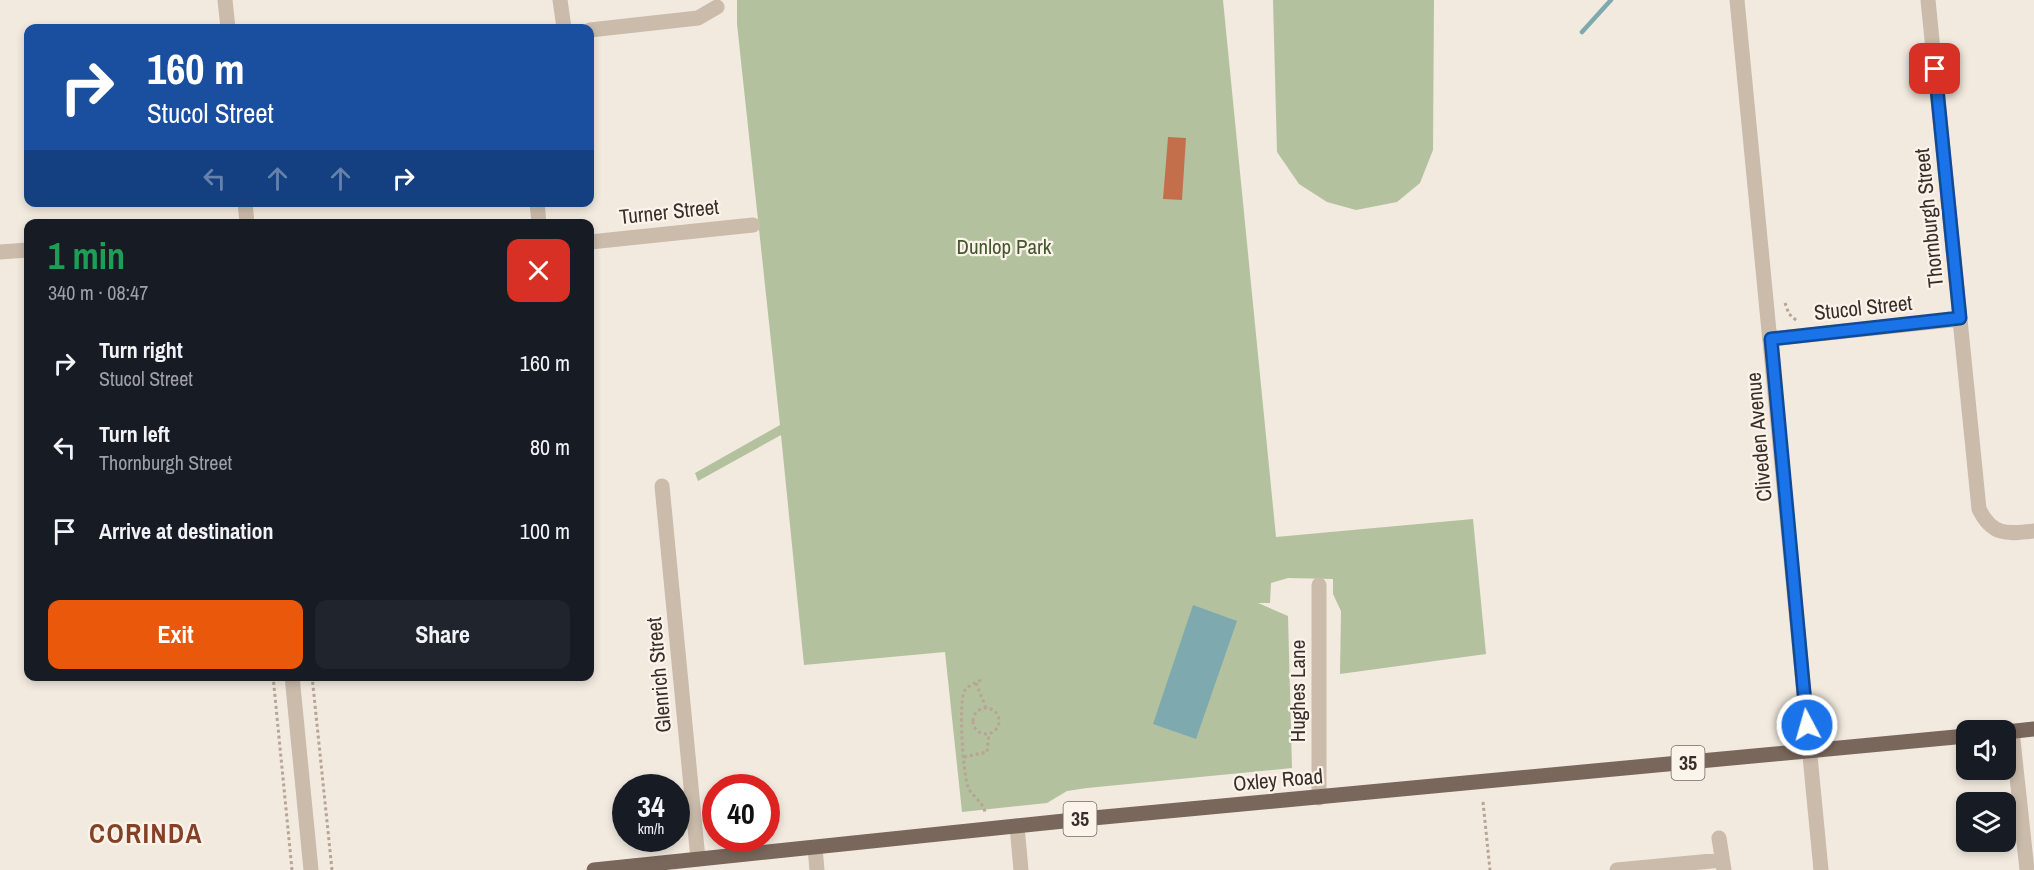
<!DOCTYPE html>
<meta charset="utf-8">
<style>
:root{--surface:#171b24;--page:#20242c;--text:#f1f3f6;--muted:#9ea1a6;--accent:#ea580c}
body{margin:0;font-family:"Archivo Narrow",sans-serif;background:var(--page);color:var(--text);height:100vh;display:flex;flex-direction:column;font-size:22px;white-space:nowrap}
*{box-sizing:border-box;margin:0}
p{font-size:20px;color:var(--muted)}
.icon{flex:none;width:33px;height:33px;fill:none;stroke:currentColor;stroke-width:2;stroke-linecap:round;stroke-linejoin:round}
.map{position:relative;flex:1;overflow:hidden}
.sheet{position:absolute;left:24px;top:219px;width:570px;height:462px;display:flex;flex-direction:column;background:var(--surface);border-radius:12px;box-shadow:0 3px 9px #0003}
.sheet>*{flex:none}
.top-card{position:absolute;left:24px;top:24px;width:570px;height:183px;border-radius:12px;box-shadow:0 3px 9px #0003;background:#1a4fa0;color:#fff;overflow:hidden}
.tools{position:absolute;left:1956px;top:720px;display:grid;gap:12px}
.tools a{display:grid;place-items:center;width:60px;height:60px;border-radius:12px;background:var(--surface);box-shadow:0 3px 9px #0003;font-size:30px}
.speed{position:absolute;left:612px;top:774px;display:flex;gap:12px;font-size:30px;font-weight:700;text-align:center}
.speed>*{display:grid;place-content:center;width:78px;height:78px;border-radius:50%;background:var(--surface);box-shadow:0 3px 9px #0003;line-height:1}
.speed small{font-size:15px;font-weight:400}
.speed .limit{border:9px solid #d22;background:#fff;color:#111}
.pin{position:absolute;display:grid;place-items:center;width:51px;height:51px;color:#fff;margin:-26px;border-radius:12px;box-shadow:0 3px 9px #0006}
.me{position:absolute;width:66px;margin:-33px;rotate:354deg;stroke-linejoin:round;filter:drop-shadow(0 0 4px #0008)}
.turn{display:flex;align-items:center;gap:21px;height:126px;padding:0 24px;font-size:27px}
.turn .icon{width:78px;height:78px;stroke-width:2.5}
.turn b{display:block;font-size:42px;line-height:51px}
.lanes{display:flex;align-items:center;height:57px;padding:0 24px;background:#0003;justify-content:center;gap:30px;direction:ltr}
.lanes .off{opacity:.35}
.round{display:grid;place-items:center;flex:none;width:63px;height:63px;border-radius:12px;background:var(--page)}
.head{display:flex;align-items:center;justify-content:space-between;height:102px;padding:0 24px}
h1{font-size:36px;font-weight:800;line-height:45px;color:#1e9e55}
.cta{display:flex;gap:12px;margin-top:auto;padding:12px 24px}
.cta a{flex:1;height:69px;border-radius:12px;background:var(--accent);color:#fff;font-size:24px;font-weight:800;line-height:69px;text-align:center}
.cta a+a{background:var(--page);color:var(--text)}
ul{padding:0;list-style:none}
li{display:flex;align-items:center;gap:18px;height:84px;padding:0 24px}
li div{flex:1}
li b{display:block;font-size:22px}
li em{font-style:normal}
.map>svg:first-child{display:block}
</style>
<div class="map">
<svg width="2034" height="870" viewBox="0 0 2034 870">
<rect width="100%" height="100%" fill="#f2eadf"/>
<!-- green -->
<path fill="#b4c19f" d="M737,0H1223L1276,537L1473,519L1486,654L1340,674L1341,611L1333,594V579L1288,578L1271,583L1270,603H1258L1288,616L1292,768L1087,788L1067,791L1047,803L962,812L945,652L804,665L781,435L698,481L695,473L780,425L737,24Z
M1273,0H1434L1433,150L1420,183L1397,202L1356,210L1327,202L1299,184L1277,152Z"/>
<!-- water -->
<path fill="#7eaaaf" d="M1193,605L1237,621L1196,739L1153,724Z"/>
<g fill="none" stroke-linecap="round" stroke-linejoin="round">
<!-- stream -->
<path stroke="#7eaaaf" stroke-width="4.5" d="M1582,32L1611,0"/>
</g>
<!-- building -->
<path fill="#c36f4c" d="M1168,137L1186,138L1182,200L1163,199Z"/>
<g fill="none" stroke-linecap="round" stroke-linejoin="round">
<!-- path -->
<path stroke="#b6a595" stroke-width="3" stroke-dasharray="3 3" stroke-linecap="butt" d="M1785,303L1789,314L1797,321
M273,676L292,870
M312,676L332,870
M981,680C975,683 969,685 965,690C958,700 963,774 968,787C972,797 984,802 985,813
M976,683L986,708
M973 721a13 13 0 1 1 26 0a13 13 0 1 1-26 0Z
M964,757L987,752L989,734
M1483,802L1490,870"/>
<!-- minor -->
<path stroke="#cabbab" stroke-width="15" d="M225,0L228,28
M560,0L564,28
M1737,0L1821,870
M1928,0L1979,509C1992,536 2007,534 2034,531
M590,30L698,18L717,7
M245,202L247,224
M537,202L539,224
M590,242L753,225
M0,252L28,250
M1771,339L1960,319
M662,486L698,859
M1319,585V798
M292,676L311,870
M2012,731L2027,870
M1017,826L1021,870
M1719,838L1724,870
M815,848L817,870
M1617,870L1722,860"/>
<!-- major -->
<path stroke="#7a675b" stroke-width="15" d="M2006,732L2034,729
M594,870L1093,818L1966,736"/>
</g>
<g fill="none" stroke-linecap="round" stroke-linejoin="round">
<!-- route casing -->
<g stroke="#114b97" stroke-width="15">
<path id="route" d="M1807,725L1771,339L1960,318L1935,69"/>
</g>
<!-- route -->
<use href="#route" stroke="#1a73e8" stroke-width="10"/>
</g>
<g text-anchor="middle" stroke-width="4.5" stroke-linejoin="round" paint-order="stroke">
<!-- shield labels -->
<g fill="#faf4eb" stroke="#726a64" stroke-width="1.5">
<rect x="1671.5" y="746" width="33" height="34" rx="4.5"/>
<rect x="1063.5" y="802" width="33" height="34" rx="4.5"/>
</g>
<g font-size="20" font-weight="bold" fill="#382f2a">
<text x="1688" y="770">35</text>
<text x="1080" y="826">35</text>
</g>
<!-- street labels -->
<g font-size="21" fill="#382f2a" stroke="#faf4eb">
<text transform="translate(669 212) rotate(-6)" y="7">Turner Street</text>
<text transform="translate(1929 218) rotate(-96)" y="7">Thornburgh Street</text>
<text transform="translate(1863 308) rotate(-6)" y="7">Stucol Street</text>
<text transform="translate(1759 437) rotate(-95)" y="7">Cliveden Avenue</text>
<text transform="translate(659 675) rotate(-95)" y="7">Glenrich Street</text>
<text transform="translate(1298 691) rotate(-90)" y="7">Hughes Lane</text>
<text transform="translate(1278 780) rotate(-5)" y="7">Oxley Road</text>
</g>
<!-- park labels -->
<g font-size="21" fill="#45562e" stroke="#faf4eb">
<text x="1004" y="254">Dunlop Park</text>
</g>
<!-- district labels -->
<g font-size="27" font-weight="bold" letter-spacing="1.5" fill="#854125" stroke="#faf4eb">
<text x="146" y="843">CORINDA</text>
</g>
</g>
</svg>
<div class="tools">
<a><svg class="icon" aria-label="sound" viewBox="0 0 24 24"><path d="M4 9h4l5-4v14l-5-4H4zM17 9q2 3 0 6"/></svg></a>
<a><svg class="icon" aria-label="layers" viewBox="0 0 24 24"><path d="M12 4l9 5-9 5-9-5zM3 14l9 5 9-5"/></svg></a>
</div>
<div class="speed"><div>34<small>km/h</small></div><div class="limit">40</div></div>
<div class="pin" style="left:1935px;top:69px;background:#d93025"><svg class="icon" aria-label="arrive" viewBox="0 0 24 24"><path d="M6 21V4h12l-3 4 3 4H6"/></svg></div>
<svg class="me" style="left:1807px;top:725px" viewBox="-20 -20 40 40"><circle r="17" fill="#1a73e8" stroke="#fff" stroke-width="3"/><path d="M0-11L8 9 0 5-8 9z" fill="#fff"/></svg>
<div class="top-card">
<div class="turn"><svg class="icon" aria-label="right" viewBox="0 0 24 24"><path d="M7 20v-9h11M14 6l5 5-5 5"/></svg><div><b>160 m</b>Stucol Street</div></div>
<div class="lanes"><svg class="icon off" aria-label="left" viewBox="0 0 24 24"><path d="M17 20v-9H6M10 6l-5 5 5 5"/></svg><svg class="icon off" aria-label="ahead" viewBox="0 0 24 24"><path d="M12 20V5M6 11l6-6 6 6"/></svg><svg class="icon off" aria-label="ahead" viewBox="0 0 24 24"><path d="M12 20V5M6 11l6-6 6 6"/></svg><svg class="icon" aria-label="right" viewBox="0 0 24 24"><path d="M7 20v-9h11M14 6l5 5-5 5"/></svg></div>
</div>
<section class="sheet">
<div class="head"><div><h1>1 min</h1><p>340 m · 08:47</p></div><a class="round" style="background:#d93025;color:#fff"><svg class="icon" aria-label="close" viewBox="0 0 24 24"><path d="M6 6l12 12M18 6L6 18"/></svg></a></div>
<ul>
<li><svg class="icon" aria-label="right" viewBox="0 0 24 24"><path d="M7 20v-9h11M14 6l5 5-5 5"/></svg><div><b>Turn right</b><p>Stucol Street</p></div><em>160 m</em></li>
<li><svg class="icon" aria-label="left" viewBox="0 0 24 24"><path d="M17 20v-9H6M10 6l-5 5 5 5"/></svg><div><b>Turn left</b><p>Thornburgh Street</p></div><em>80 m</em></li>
<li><svg class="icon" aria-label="arrive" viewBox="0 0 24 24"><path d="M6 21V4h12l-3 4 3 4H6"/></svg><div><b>Arrive at destination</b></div><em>100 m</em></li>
</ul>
<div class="cta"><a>Exit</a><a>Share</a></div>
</section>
</div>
